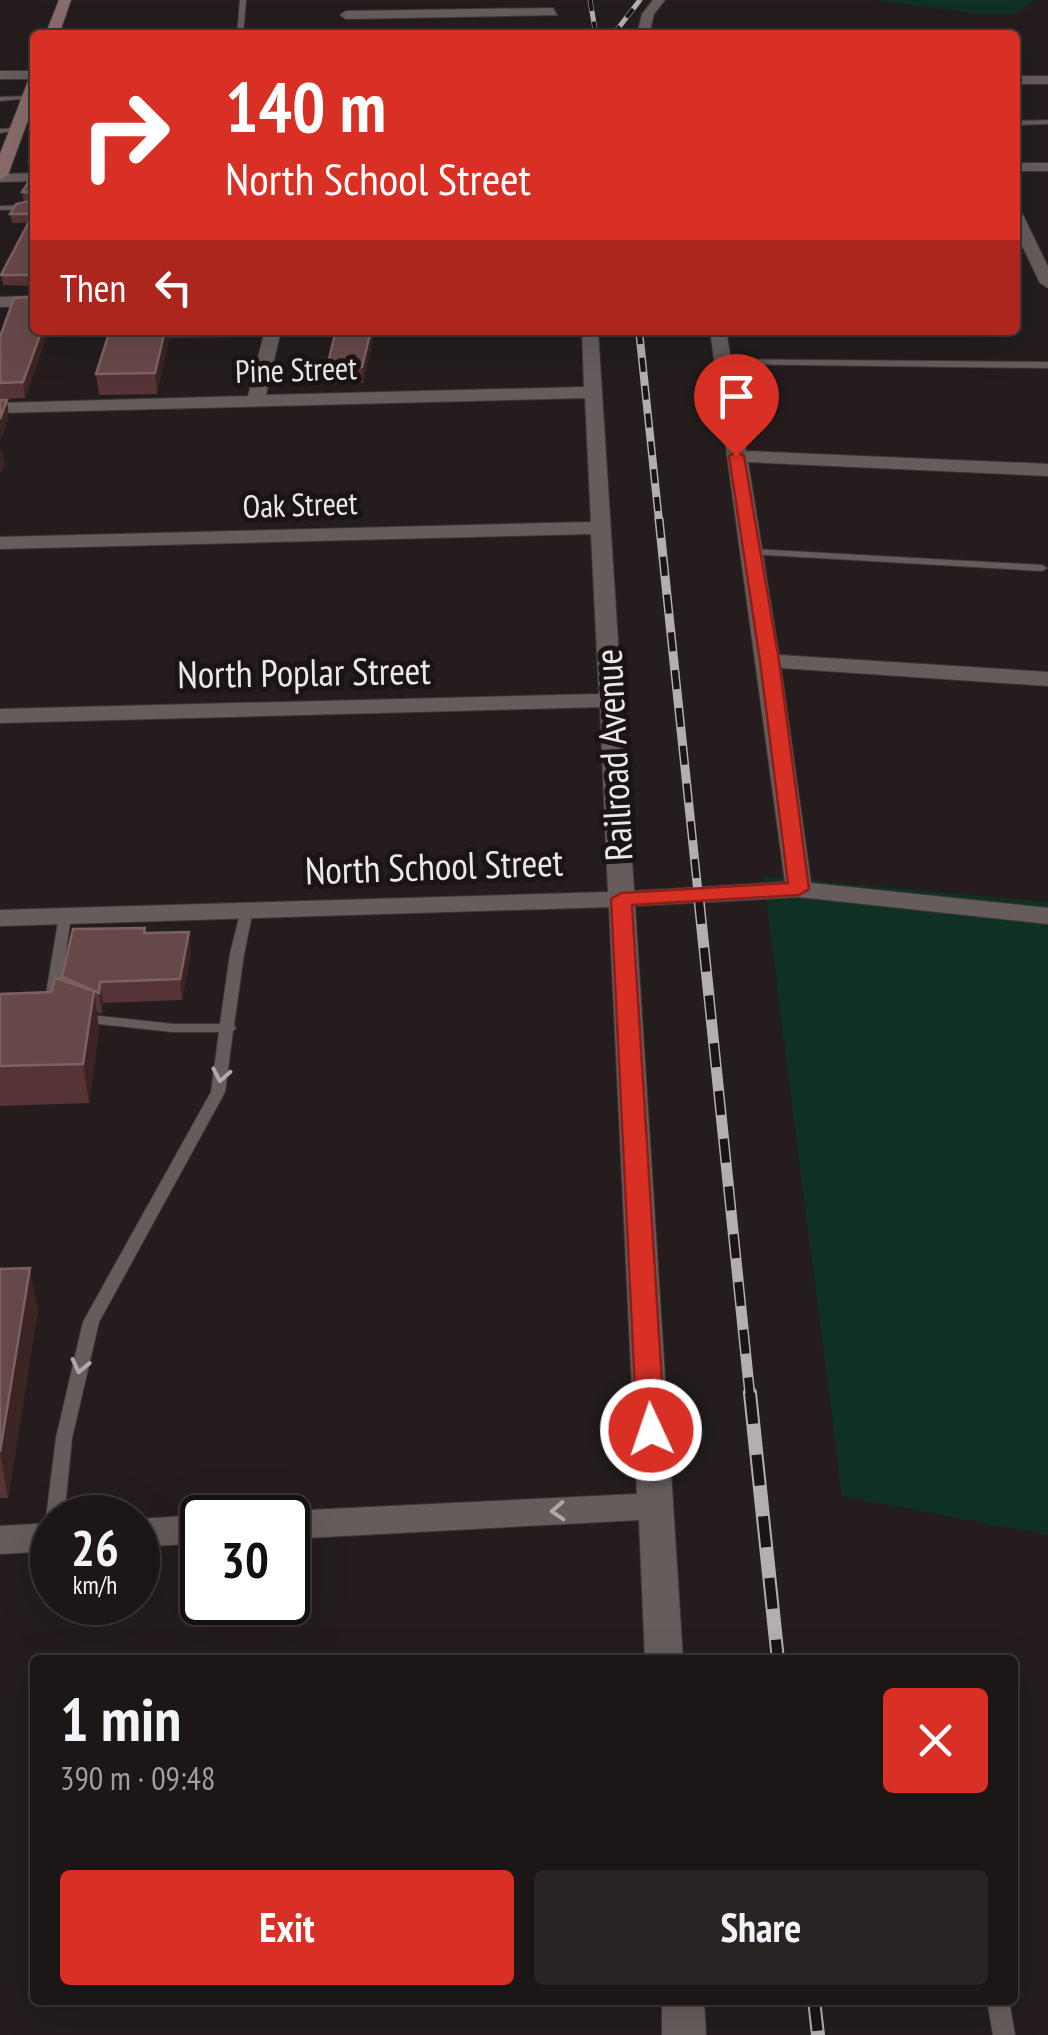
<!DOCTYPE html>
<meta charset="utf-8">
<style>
:root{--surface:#1c1616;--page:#292323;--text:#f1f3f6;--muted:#a09fa1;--line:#3a3535;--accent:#d93025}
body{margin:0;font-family:"PT Sans Narrow",sans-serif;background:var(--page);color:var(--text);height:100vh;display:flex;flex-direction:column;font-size:38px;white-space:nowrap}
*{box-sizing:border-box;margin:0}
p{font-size:32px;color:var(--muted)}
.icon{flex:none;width:55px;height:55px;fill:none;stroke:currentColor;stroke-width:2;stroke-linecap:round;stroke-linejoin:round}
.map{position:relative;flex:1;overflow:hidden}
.drawer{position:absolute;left:30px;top:1655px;width:988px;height:350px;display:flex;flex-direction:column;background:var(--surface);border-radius:10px;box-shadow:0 10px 40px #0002,0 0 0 2px var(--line)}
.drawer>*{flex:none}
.top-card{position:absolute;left:30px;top:30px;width:990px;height:305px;border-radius:10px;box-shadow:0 10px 40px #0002,0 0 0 2px var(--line);background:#d93025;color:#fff;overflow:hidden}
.speed{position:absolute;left:30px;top:1495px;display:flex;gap:20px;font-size:50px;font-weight:700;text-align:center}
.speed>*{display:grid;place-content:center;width:130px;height:130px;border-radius:50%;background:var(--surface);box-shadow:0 10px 40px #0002,0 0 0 2px var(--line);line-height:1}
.speed small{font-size:25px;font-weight:400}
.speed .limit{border:5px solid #111;border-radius:15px;background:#fff;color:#111}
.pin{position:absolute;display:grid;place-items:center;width:85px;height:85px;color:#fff;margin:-102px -42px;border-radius:50% 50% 50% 0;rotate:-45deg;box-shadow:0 0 10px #0007}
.pin .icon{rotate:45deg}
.me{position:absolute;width:110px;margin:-55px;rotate:357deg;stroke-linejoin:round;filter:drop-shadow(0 0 8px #0008)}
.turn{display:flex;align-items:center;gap:35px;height:210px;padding:0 30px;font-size:45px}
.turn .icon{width:130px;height:130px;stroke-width:2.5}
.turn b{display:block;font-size:70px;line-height:85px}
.then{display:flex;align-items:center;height:95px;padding:0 30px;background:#0003;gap:20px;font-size:38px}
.round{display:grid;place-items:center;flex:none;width:105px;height:105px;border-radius:10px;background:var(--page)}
.summary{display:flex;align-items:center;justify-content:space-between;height:170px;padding:0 30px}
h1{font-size:60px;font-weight:800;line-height:75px}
.button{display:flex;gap:20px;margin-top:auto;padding:20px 30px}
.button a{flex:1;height:115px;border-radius:10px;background:var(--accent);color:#fff;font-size:40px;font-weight:800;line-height:115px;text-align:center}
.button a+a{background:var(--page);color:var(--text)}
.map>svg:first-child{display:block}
</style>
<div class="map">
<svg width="1048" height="2035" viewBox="0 0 1048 2035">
<rect width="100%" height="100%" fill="#251d1d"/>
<!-- green -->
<path fill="#0e3123" d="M872,0H1035L1016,13L979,14Z
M763,876L1048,902V1535L842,1496Z"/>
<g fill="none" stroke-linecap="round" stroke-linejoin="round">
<!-- lane casing -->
<g stroke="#3f3838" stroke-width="2">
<path id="lane" d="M240,0H246L243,35H237Z
M0,97L29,96L32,98L0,101Z
M1048,120V124L1015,125V121Z
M19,128V130L0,133V129Z
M35,205V209L0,210V206Z
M719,359L1048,362V368L722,364L719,363Z
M752,549L1042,565L1047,568L1042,571L748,554L747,552Z
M247,906L253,910L244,954L234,1025L236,1028L233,1031L225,1092L99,1322L72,1438L64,1518H52V1524L46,1518L56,1438L83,1322L211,1092L219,1032H173L81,1022L74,1018L81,1014L173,1024H220L230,954L241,910Z
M65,912L71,916L60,994L53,998L46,994L59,916Z
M987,2000H1009L1015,2035H993Z"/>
</g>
<!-- street casing -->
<g stroke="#3f3838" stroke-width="2">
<path id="street" d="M653,0H665L654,14L649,35H637L642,14Z
M553,8L557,15L346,19L340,15L346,11Z
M0,71H35V79H0Z
M1015,76H1048V84H1015Z
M1015,163H1048V171H1015Z
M35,173V181L0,182V174Z
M1015,210L1023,215L1048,267V288L1040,283L1015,231Z
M35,296V306L0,307V297Z
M265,330H281L266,395L584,387L582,330H598L634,891L785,882L710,330H726L746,451L1048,464V476L748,462L779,655L1048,672V686L781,668L811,883L1048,908V924L799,897L635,906L683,1660H645L639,1520L288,1539V1518H274L288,1511L637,1494L609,907L0,926V910L608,892L600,707L0,723V709L599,694L591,534L0,549V537L591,522L585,398L0,413V403L248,396Z
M202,1515L209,1518H202V1543L138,1547V1519Z
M52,1523V1551L0,1554V1526Z
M662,2000H704L706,2035H662Z"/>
</g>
<!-- secondary casing -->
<g stroke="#3f3838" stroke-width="2">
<path id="secondary" d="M59,0H71L59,35H45Z
M35,77V101L8,175L0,180V154L28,81Z"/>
</g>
<!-- lane -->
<use href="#lane" fill="#665c5c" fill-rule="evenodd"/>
<!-- street -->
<use href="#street" fill="#665c5c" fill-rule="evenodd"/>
<!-- secondary -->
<use href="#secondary" fill="#896c6c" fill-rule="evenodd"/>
<!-- rail-far4 casing -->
<g stroke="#b5aeae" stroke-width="5">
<path id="rail-far4" d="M590,0L596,35
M613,35L640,0"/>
</g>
<!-- rail-far3 casing -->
<g stroke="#b5aeae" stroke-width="8">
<path id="rail-far3" d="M639,330L659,521"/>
</g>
<!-- rail-far2 casing -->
<g stroke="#b5aeae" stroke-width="9">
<path id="rail-far2" d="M659,519L699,902"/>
</g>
<!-- rail-far1 casing -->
<g stroke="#b5aeae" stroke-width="11">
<path id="rail-far1" d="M699,900L750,1396"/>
</g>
<!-- rail casing -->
<g stroke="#b5aeae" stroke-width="14">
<path id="rail" d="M750,1393L778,1660
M814,2000L818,2035"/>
</g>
<!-- rail-far4 -->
<use href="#rail-far4" stroke="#1c1414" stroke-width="4" stroke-dasharray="11" stroke-linecap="butt"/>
<!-- rail-far3 -->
<use href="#rail-far3" stroke="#1c1414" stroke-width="5" stroke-dasharray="14" stroke-linecap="butt"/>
<!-- rail-far2 -->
<use href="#rail-far2" stroke="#1c1414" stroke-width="6" stroke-dasharray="19" stroke-linecap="butt"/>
<!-- rail-far1 -->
<use href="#rail-far1" stroke="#1c1414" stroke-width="8" stroke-dasharray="24" stroke-linecap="butt"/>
<!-- rail -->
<use href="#rail" stroke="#1c1414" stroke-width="10" stroke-dasharray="31" stroke-linecap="butt"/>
</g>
<!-- wall -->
<path fill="#563436" d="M35,148V168H30L29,161Z
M35,177V286L3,285L1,275L28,223H12L10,214L24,202L22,192Z
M35,330H49L25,398L0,399V337Z
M110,330H239L237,337L169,338L157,394L99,395L96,374Z
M336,330H375L363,383L328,384L327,367Z
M146,933L191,953L182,1000L103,1003L102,1014L97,1012L99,1030L89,1103L0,1106V994L52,992L63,981L62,977Z
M0,1269L38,1309L8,1498H0Z"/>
<!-- shaded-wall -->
<path fill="#3c2324" d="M42,330H49L25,398L23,382Z
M165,330H168L169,338L157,394L155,373Z
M371,330H375L363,383L362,367Z
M7,400L9,417L0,441V419Z
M2,448L5,465L0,474V453Z
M189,932L191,953L182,1000L180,979Z
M100,982L103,1003L102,1014L99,993Z
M94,991L99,1030L89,1103L83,1064Z
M30,1268L38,1309L8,1498L0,1452Z"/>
<!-- building -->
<path fill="#674849" stroke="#7c6162" stroke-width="2.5" d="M35,148V161H29Z
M32,177H35V193L22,192Z
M35,200V275H1L33,214H10L16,204Z
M35,297V330H42L23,382L0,383V337L14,298Z
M110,330H165L155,373L96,374Z
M336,330H371L362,367H327Z
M0,400H7L0,419Z
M145,928L144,933L189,932L180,979L100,982L99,993L62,977L73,929Z
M55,978L94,991L83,1064L0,1066V994L52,992Z
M30,1268L0,1452V1269Z"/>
<!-- one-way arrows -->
<defs><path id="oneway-chevron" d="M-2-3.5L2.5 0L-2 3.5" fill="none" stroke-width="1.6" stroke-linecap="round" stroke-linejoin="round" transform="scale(2.5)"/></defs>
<g stroke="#b0a8a8">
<use href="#oneway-chevron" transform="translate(221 1075) rotate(101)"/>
<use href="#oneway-chevron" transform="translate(80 1366) rotate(103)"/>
<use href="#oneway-chevron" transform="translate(558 1511) rotate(177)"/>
</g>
<!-- route -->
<path fill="#d93025" stroke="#8d1f18" stroke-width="2.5" d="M736,451L744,456L779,661L809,889L799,895L632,905L665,1430L661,1438L651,1441L641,1438L637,1430L611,899L621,893L788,883L760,661L729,456Z"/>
<g text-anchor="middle" stroke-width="10" stroke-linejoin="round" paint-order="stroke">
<!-- far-street labels -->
<g font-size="32" fill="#ede7e7" stroke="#1c1414">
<text transform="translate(296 370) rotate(-2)" y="11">Pine Street</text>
<text transform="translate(300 505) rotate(-2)" y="11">Oak Street</text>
</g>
<!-- street labels -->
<g font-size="38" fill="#ede7e7" stroke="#1c1414">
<text transform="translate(304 673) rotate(-1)" y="13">North Poplar Street</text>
<text transform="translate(614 755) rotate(-93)" y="13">Railroad Avenue</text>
<text transform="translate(434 867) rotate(-2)" y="13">North School Street</text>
</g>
</g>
</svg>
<div class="speed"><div>26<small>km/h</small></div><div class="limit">30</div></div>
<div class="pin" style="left:736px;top:456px;background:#d93025"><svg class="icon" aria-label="arrive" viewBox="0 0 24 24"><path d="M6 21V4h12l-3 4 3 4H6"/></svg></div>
<svg class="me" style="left:651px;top:1430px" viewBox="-20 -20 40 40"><circle r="17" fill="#d93025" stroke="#fff" stroke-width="3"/><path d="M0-11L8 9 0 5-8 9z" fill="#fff"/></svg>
<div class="top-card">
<div class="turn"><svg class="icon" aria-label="right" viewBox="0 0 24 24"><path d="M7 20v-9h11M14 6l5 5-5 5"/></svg><div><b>140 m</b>North School Street</div></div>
<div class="then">Then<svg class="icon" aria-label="left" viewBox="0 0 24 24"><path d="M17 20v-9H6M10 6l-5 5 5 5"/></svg></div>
</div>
<section class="drawer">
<div class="summary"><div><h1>1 min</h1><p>390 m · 09:48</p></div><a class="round" style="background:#d93025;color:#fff"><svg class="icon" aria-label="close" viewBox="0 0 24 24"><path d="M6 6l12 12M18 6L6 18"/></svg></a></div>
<div class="button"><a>Exit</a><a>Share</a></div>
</section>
</div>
